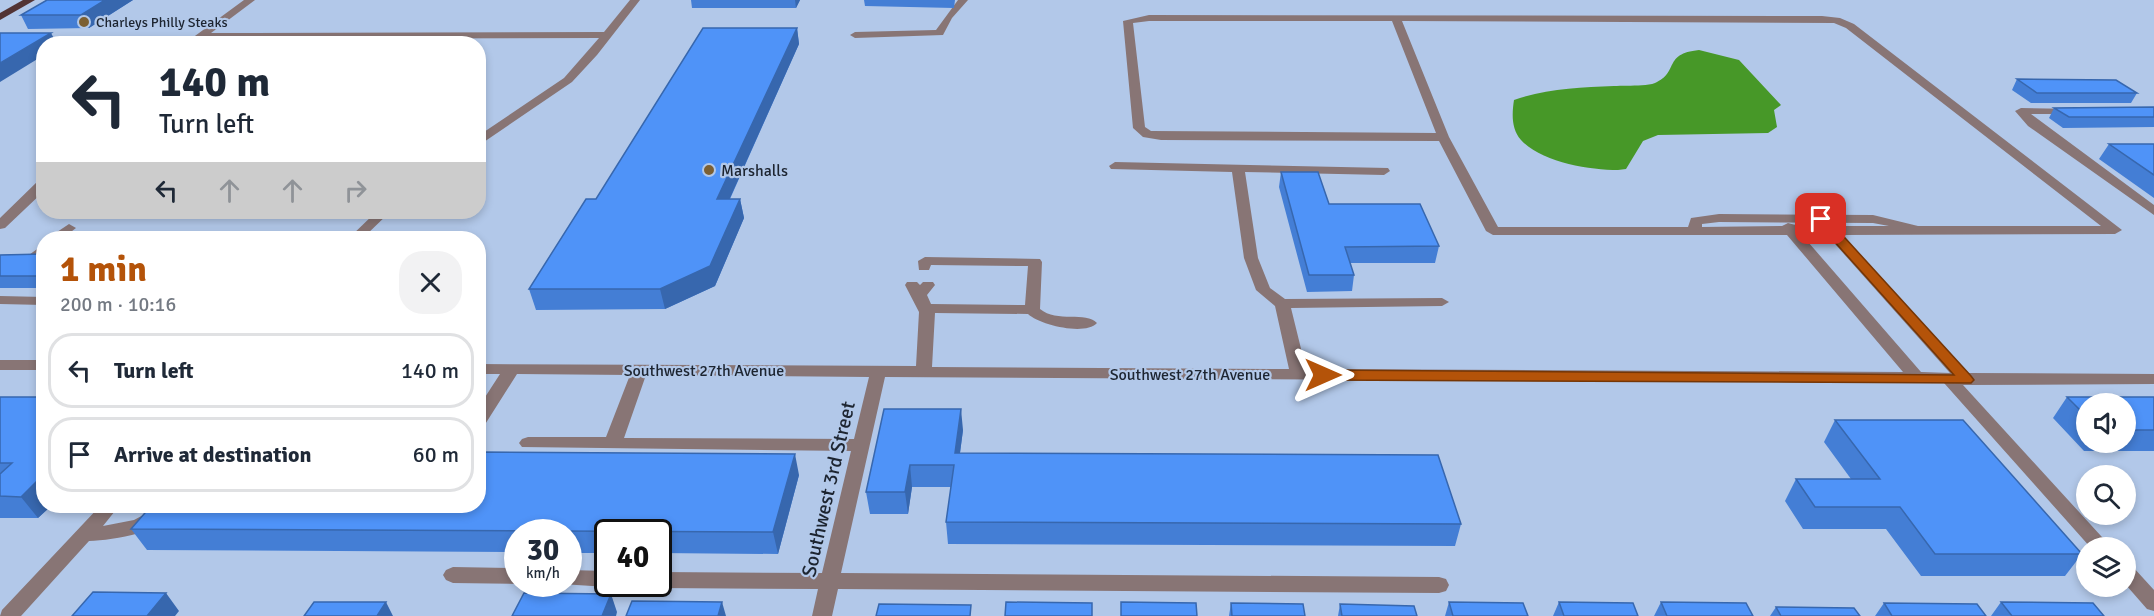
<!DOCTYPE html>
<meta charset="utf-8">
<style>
:root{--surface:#fff;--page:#f2f2f3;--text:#1f2937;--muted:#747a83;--line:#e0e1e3;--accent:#b45309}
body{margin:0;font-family:Signika,sans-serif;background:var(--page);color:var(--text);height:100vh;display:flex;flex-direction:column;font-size:22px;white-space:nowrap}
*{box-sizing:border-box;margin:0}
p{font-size:20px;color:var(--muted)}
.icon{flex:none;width:33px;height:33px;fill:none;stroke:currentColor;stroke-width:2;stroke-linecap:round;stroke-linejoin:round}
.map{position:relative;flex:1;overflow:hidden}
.drawer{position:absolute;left:36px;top:231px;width:450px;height:282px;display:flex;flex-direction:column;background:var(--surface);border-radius:24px;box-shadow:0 3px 9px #0003}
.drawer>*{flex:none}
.top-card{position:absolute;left:36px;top:36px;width:450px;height:183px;border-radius:24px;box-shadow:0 3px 9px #0003;background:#fff;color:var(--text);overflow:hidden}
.tools{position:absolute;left:2076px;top:393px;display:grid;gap:12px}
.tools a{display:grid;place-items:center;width:60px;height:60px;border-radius:50%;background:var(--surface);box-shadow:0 3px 9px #0003;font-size:30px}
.speed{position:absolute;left:504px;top:519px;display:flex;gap:12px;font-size:30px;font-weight:700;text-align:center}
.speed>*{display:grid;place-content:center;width:78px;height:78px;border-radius:50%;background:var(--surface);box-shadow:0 3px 9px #0003;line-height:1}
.speed small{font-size:15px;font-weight:400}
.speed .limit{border:3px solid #111;border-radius:9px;background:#fff;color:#111}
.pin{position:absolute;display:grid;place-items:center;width:51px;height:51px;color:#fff;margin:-26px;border-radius:12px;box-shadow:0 3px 9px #0006}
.me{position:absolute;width:66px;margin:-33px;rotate:90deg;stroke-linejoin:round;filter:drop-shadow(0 0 4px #0008)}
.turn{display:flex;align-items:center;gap:21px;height:126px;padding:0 24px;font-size:27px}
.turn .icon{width:78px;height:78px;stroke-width:2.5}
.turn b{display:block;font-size:42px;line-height:51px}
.lanes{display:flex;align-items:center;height:57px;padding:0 24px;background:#0003;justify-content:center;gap:30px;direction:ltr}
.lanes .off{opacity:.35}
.round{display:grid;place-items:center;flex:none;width:63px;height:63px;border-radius:24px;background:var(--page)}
.summary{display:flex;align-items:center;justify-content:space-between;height:102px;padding:0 24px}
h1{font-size:36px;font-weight:700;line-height:45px;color:var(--accent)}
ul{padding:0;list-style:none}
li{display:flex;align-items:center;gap:18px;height:75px;margin:0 12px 9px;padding:0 12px;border:3px solid var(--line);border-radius:24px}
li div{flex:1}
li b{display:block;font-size:22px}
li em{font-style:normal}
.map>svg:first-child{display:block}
</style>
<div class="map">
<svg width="2154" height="616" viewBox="0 0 2154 616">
<rect width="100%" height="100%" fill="#b2c8e9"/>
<!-- water -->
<path fill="#479828" d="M1699,50L1739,60L1781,105L1774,110L1777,127L1768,133L1658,135L1643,141L1626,169L1618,170C1589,170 1541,162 1521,140C1511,129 1512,113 1514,100C1546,89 1580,87 1614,86C1625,85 1644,87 1655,83C1680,72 1662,54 1699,50Z"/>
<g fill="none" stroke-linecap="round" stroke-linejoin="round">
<!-- minor -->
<path fill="#887575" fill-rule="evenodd" d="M244,0H255L211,33L604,32L630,0H640L597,55L572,82L478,146V136L564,78L599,38L203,39L196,44H184Z
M958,0H968L952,18L943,35L855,38L850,35L855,32L936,30Z
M1149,15L1822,16L1840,18L1854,24L2122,230L2115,234L1842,235L1968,373L2154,374V384L1963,385L2112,548H2091L1944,383L885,377L841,573L1439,577L1446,579L1449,585L1446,591L1439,593L838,589L832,616H812L818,589L658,588L650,584H658V572L822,573L851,451L522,447L519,443L522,439L528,437H606L630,375L517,374L484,426L478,428V408L500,374H478V364L916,366L919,312L905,285L907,282H917L920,285L923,282H933L935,285L927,295L931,304L1025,305L1028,266L931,265L929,270H919L918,261L925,257L1040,259L1042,262L1040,309C1057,323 1086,311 1097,323C1085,336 1040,325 1028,314L935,313L932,367L1289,369L1275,306L1256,290L1244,258L1232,172L1111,169L1109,166L1115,162L1388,168L1390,171L1384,175L1245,172L1258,258L1270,288L1285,299L1442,298L1449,302L1442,306L1291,308L1306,369L1903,372L1787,235H1493L1486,231L1439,141L1161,140L1143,137L1133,128L1123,21ZM1149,21H1392L1436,133L1151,131L1145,127L1133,23ZM1402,21L1834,23L1846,28L2101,226H1918L1873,215L1719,214L1691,218L1688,227H1498L1449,137ZM1719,222L1873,223L1889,226H1835L1829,224C1815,228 1801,227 1788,223L1782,226L1702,227V224ZM1802,235H1827L1950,373L1921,372ZM646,375L869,377L854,439L624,438Z
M2021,108L2077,109L2079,111L2073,114H2031L2154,205V215L2028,126L2015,111Z
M44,179V191L5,228L0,229V218L39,180Z
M376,212H390L363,238H349Z
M69,224L76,228L63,238H48Z
M167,231L174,235L171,238H156Z
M44,244V255L5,286L0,287V276Z
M0,296L44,297V305L0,304Z
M0,360H44V370H0Z
M100,506H119L103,526L134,520L160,506H181C167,532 116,540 89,541L21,616H0L2,610Z
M2126,564L2133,567L2154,590V611L2147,609L2126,585Z
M453,567L518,568L519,584L453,583L446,580L443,575L446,570Z
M568,570L608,571V584H615L608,587L561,584H568Z"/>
<!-- major -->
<path fill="#523334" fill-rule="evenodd" d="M23,0H35L0,20V13Z"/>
</g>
<!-- wall -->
<path fill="#447ed5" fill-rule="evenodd" d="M47,0H133L89,28L28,29L21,15Z
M691,0H800L796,8H692Z
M864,0H955L954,8L865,6Z
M797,28L799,44L730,199H740L744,218L715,286L665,309L536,310L529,289L596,199Z
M2017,79L2137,93L2131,103H2031L2012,90Z
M2154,107V127L2063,128L2049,118L2054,108Z
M2109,144H2154V198L2099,159Z
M1281,172L1329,204L1439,246L1435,263H1350L1354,275L1352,291L1307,292L1279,187Z
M44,254V288H0V255Z
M0,397L44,506H51L38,518H0Z
M2067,397H2154V451H2084L2053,418ZM2086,404H2126V442H2086Z
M1835,420L2082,554L2065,576H1921L1886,529H1803L1785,501L1796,479H1851L1824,442Z
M963,430L960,453L1461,524L1455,546L948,544L946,522L951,487H912L908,514H870L866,492Z
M799,475L778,554L658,553V532H608V553H568V532H518V552L147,550L131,529Z
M1449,602L1528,616H1445Z
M1559,602L1638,616H1553Z
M1661,602L1753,616H1654Z
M2001,602L2104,616H1991Z
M1231,603L1305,616H1229Z
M1884,603L1986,616H1875Z
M1340,604L1417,616H1338Z
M1776,607L1860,616H1770Z"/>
<!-- shaded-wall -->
<path fill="#3767ae" d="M105,0H133L89,28L81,15Z
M795,0H800L796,8Z
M797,28L799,44L721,218L717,199Z
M51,33L57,44H44V55L0,82V63Z
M391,37L394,44H384Z
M740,199L744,218L715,286L665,309L660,289Z
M961,409L963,430L957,475L955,453Z
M795,454L799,475L778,554L773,532Z
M910,465L912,487L908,514L905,492Z
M44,474V506H51L38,518L21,497Z
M166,593L179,611L175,616H147Z
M611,594L617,612L616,616H602Z
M386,602L393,616H377Z
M722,602L726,616H718Z"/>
<!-- building -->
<path fill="#4f93f8" stroke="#3767ae" stroke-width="1.5" d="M47,0H105L81,15H21Z
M703,28H797L717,199H740L710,266L660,289H529L586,199H596Z
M0,33H51L0,63Z
M189,37H391L384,44H180Z
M2017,79L2116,80L2137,93H2037Z
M2154,107V117H2069L2054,108Z
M2109,144H2154V175Z
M1281,172H1318L1329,204H1420L1439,246L1345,247L1354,275H1309Z
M44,254V276H0V255Z
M0,397H44V474L21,497L0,496V474L12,463H0Z
M2067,397H2154V430H2126V404H2086V416Z
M884,409H961L955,453L1438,455L1461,524L946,522L954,465H910L905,492H866Z
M1835,420H1963L2082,554H1935L1900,507H1815L1796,479H1880Z
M482,452L795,454L773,532L131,529L151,506H478V459Z
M93,592L166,593L147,616H72Z
M524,593L611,594L602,616H512Z
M632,601L722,602L718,616H626Z
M314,602H386L377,616H304Z
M1006,602L1092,603V616H1005Z
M1121,602L1196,603L1197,616H1121Z
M1449,602L1523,603L1528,616H1453Z
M1559,602L1633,603L1638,616H1564Z
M1661,602L1746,603L1753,616H1667Z
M2001,602L2093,603L2104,616H2012Z
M1231,603L1303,604L1305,616H1232Z
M1884,603L1977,604L1986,616H1892Z
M879,604L971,605L970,616H876Z
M1340,604L1414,606L1417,616H1342Z
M1776,607L1854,608L1860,616H1781Z"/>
<!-- route -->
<path fill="#b45309" stroke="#753606" stroke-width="1.5" d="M1821,215L1825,216L1971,376L1974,380L1971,383L1323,380L1316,375L1323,370L1954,375L1816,221L1814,219Z"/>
<!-- markers -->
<g fill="#7c6033" stroke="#b2c8e9" stroke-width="2">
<circle cx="84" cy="22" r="6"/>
<circle cx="709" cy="170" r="6"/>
</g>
<g text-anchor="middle" stroke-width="4.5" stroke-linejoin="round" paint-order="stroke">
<!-- far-poi labels -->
<g font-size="14" fill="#1d2531" stroke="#b2c8e9" text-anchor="start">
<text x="96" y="27">Charleys Philly Steaks</text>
</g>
<!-- poi labels -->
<g font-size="16" fill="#1d2531" stroke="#b2c8e9" text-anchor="start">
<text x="721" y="176">Marshalls</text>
</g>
<!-- street labels -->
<g font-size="16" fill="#1d2531" stroke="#b2c8e9">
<text x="704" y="376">Southwest 27th Avenue</text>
<text x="1190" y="380">Southwest 27th Avenue</text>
</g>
<!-- near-street labels -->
<g font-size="20" fill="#1d2531" stroke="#b2c8e9">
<text transform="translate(828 489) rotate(-77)" y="7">Southwest 3rd Street</text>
</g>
</g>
</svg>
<div class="tools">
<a><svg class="icon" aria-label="sound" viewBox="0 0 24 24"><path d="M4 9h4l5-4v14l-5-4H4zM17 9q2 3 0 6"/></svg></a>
<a><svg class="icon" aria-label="search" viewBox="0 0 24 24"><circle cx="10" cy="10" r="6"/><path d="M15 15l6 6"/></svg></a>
<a><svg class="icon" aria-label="layers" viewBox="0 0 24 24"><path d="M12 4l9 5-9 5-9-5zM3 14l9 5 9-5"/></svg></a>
</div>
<div class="speed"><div>30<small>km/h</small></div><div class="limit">40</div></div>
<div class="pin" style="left:1821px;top:219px;background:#d93025"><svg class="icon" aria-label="arrive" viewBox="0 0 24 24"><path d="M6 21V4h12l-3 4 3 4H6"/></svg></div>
<svg class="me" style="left:1323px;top:375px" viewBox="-20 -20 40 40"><path d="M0-17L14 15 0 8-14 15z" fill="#b45309" stroke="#fff" stroke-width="4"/></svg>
<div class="top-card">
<div class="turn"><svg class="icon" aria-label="left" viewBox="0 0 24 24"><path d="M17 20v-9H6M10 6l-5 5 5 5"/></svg><div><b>140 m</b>Turn left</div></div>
<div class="lanes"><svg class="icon" aria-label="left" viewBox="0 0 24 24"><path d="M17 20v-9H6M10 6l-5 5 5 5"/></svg><svg class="icon off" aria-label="ahead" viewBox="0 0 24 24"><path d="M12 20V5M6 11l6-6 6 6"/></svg><svg class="icon off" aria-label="ahead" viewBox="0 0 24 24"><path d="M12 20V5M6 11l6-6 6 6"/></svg><svg class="icon off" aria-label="right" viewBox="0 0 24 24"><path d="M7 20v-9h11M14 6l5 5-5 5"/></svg></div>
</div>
<section class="drawer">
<div class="summary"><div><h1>1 min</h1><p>200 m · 10:16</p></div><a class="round"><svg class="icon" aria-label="close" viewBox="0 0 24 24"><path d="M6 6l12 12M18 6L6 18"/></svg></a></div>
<ul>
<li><svg class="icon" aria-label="left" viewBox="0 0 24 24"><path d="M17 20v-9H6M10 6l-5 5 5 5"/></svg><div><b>Turn left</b></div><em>140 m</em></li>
<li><svg class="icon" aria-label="arrive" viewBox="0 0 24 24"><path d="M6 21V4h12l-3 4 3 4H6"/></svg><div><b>Arrive at destination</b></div><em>60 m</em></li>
</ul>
</section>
</div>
